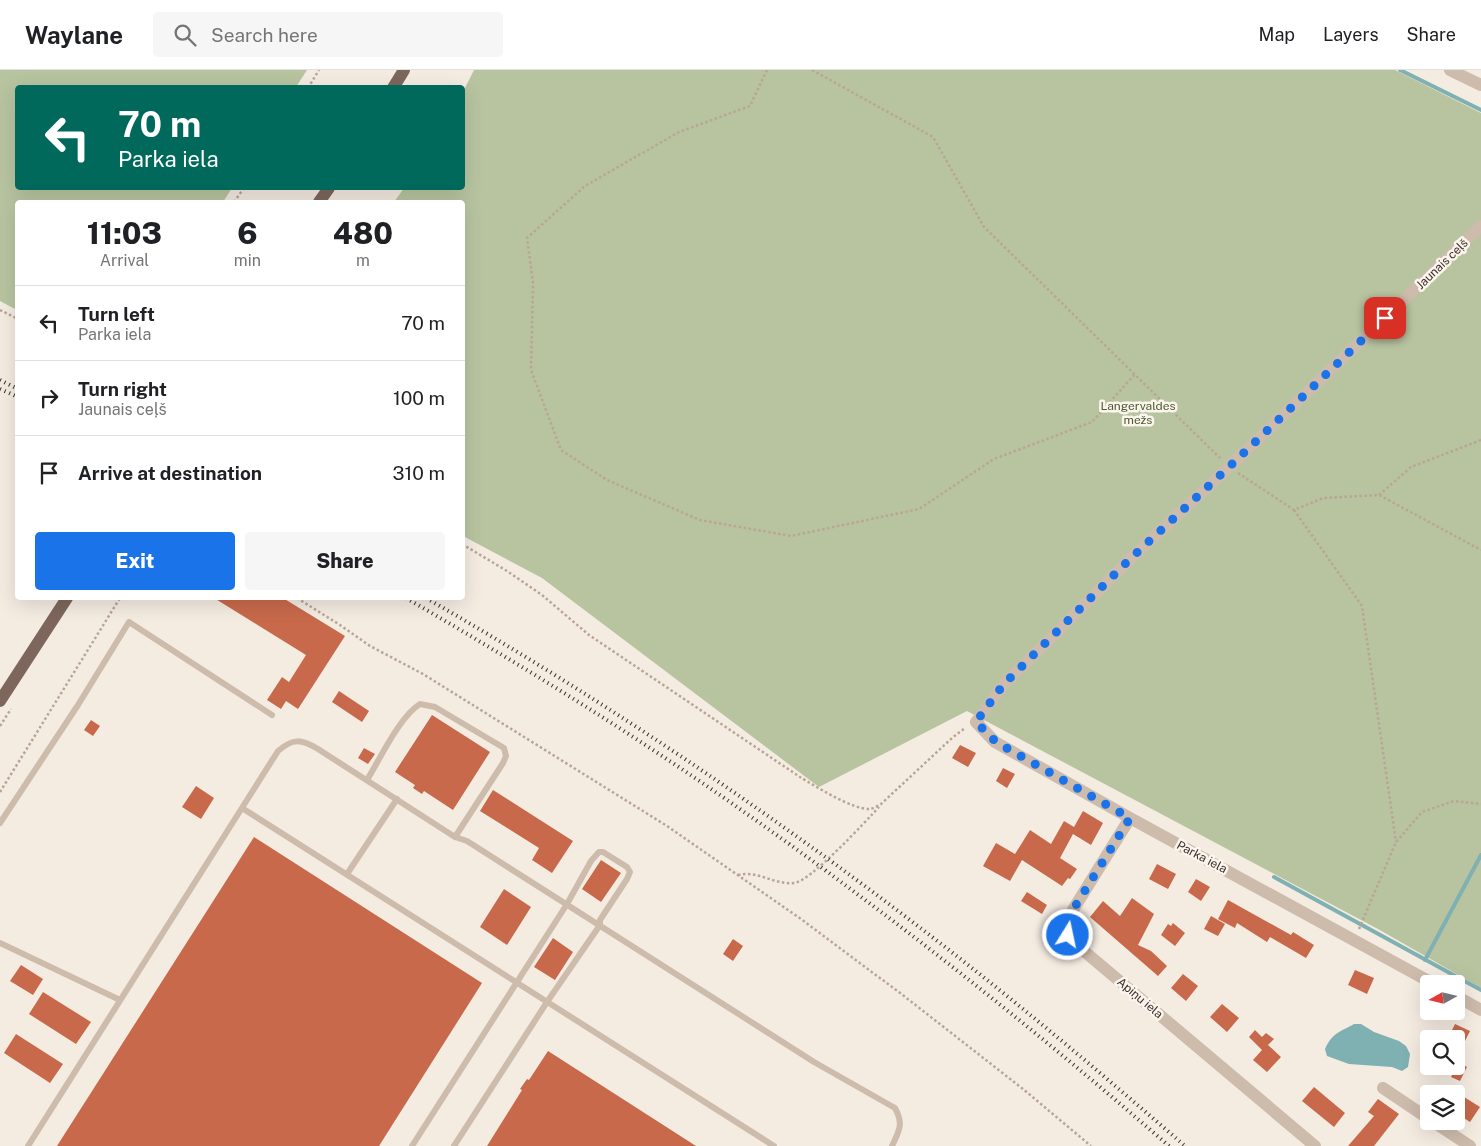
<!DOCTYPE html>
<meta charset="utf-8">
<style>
:root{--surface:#fff;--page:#f6f6f6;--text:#202124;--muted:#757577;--line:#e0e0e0;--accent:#1a73e8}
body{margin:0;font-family:"Public Sans",sans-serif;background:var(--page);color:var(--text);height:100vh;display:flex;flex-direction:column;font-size:19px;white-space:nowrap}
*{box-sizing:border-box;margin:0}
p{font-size:16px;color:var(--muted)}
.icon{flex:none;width:28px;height:28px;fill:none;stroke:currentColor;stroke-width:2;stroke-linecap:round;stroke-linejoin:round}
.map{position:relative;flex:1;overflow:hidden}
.sheet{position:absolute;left:15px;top:130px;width:450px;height:400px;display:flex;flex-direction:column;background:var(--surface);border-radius:5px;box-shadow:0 5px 20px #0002}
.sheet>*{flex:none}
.banner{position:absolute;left:15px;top:15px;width:450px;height:105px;border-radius:5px;box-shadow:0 5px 20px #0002;background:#00695c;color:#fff;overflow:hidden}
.needle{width:32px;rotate:262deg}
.tools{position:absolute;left:1420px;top:905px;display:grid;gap:10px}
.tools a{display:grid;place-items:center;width:45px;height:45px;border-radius:5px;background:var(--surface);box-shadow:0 5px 20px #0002;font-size:25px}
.pin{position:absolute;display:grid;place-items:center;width:42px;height:42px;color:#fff;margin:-21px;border-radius:10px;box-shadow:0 2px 8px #0006}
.me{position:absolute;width:55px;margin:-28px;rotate:10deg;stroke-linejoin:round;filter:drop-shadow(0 0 4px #0008)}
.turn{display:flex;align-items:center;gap:18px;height:105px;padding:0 20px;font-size:22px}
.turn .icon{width:65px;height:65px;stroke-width:2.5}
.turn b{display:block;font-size:35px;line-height:42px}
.eta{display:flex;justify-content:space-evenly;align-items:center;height:85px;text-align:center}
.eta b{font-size:30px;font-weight:800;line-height:35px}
.cta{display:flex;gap:10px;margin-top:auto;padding:10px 20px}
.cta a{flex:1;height:58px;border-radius:5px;background:var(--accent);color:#fff;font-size:20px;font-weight:800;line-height:58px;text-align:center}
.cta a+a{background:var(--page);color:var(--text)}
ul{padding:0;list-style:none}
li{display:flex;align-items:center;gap:15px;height:75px;padding:0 20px;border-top:1px solid var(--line)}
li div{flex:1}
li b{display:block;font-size:19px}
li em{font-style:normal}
header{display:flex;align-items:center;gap:30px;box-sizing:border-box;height:70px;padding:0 25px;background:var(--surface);border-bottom:1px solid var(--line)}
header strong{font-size:24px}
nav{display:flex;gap:28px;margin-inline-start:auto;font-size:18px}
.search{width:350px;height:45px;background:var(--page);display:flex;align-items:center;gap:12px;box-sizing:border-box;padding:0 18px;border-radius:5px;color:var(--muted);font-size:19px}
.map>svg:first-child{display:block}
</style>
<header>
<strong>Waylane</strong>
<div class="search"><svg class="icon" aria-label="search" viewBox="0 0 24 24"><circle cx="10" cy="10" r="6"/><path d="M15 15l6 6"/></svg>Search here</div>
<nav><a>Map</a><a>Layers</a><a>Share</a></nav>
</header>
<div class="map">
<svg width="1481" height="1076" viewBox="0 0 1481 1076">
<rect width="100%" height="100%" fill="#f4ebe1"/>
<!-- green -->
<path fill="#b8c4a0" d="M0,0H307L296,17L18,18V118H232L223,132H18L17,240L0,231Z
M474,0H1395L1481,43V918L1378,859L967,641L819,717L542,508L463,466L462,132H394L404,118H462L463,22Z"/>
<!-- water -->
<path fill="#7fb0b2" d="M1354,954H1361L1374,962L1399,971L1406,976L1410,984L1408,997L1402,1001L1392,997L1349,994L1327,986L1325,979C1332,963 1340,962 1354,954Z"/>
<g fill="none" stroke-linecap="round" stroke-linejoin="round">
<!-- stream -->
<path stroke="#7fb0b2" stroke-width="4" d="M1400,0L1481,40
M1274,807L1481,920
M1425,890L1481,785"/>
</g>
<!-- building -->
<path fill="#c8694b" d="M214,528H283L345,566L298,639L286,631L281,639L267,630L282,607L289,612L306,585Z
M339,621L369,641L362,652L332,632Z
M432,645L490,682L453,740L424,721L422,724L413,718L415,715L395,702Z
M91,650L100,656L93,666L84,660Z
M960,675L976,683L968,697L952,688Z
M364,678L375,684L368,694L358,688Z
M1003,698L1015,704L1007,718L996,711Z
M196,716L214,728L201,749L182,737Z
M493,720L573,771L552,803L532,790L539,778L480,741Z
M1083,741L1103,753L1091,775L1073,764L1060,788L1077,799L1070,809L1068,808L1062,816L1022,790L1010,811L983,796L996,773L1015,784L1030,760L1051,774L1064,751L1074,757Z
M254,767L482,913L379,1076H57Z
M601,790L621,803L601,832L582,819Z
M1157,794L1176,804L1168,819L1149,809Z
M1196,809L1210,817L1201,831L1188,822Z
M504,819L531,837L507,875L480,857Z
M1027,822L1047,835L1042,844L1021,831Z
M1132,828L1154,844L1138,875L1151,881L1167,896L1158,906L1090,847L1103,831L1120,846Z
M1228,830L1291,865L1293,862L1314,875L1306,888L1270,867L1267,872L1237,853L1235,858L1218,849Z
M1211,846L1225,854L1218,866L1204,859Z
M1173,853L1185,863L1175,876L1161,865L1168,854L1171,856Z
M553,868L573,882L555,910L534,897Z
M733,869L743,876L733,891L723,884Z
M21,895L43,909L33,925L10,911Z
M1355,900L1374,908L1367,924L1348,915Z
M1183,904L1198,916L1186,931L1171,918Z
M43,922L91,952L76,974L29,944Z
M1222,934L1239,948L1227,962L1210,947Z
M1455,954L1470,961L1463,975L1456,972V969L1448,968Z
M1255,960L1262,967L1266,963L1274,969L1268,975L1281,987L1267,1002L1253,990L1262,980L1249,967Z
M16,964L63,994L50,1013L4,983Z
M548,981L696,1076H487L522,1020L520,1019L527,1009L529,1010Z
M1459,992L1467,997L1460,1011L1451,1007Z
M1314,1017L1345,1043L1334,1057L1302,1031Z
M1464,1027L1480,1037L1470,1052L1456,1043V1038Z
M1378,1029L1399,1044L1374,1076H1348L1374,1046L1368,1042Z"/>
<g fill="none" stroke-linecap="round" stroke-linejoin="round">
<!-- path -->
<path stroke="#b9a596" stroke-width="2.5" stroke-dasharray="2.5 2.5" stroke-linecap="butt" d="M767,0L750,36L679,62L585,116L527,168L533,213L531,300L561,380L607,410L700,450L791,466L919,439L994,389L1092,352L1135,304
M812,0L933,67L984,157L1220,388
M308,18L319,0
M234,132L244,118
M0,240L18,249
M1238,403L1294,440L1323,428L1379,425L1481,480
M1379,425L1411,397L1481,370
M1294,440L1362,536L1396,772
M462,474L507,501L542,525L589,565L800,707C815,716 853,740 870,739C874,738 878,736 881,734L952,668L965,658
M297,528L340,555L370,576L423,604L667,756L801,849L904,926L1023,1019L1091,1076
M0,656L11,639
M0,722L120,528
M738,805C758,800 774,815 794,813C810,812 866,751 879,737
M1359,859L1396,772L1422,742L1454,731L1481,734"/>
<!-- lane -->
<path stroke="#cdbbac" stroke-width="6" d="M367,710C380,689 400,646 420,634L435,637L504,678L506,686L503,693L455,767
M242,738L774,1076
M0,753L78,635L129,552L272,645
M347,804L397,729
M0,873L120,930
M28,1076L278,681C293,668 301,669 318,679L455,767L467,771L814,992L895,1038C904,1054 899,1061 892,1076
M412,1076L567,834L591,791L599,782H603L627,797L630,802L627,809L600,850V855L547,932L454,1076"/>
<!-- street -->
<path stroke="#cdbbac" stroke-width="12" d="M1450,0L1481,15
M1130,748L1071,843L1068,856V865L1078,876L1315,1076
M1434,914L1130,748L995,672L976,652L1003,615L1055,564L1130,489L1229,397L1481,156
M1456,926L1481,940
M1383,1018L1429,1049
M1432,1051L1470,1076"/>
<!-- primary -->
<path stroke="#7d675c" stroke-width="12" d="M393,18L404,0
M319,132L329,118
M0,631L67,528"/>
<!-- rail -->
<path stroke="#3b302b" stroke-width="4" stroke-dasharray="1 4" stroke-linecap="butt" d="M0,310L18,319
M0,319L18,327
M406,528C516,592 625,659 730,732C883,839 1029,954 1169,1076
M426,528C609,633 783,751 949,880C1030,943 1108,1009 1185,1076"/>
</g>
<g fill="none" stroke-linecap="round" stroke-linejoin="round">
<!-- route -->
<path stroke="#1a73e8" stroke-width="9" stroke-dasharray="0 16.2" d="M1068,865L1071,843L1130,748L996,672L976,652L1003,615L1130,489L1229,397L1385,248"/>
</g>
<g text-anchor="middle" stroke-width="5" stroke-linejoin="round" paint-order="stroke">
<!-- street labels -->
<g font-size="12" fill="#3b302b" stroke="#fbf5ee">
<text transform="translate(1442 194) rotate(-44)" y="4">Jaunais ceļš</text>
<text transform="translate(1202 787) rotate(28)" y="4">Parka iela</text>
<text transform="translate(1140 928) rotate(40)" y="4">Apiņu iela</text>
</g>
<!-- park labels -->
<g font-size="12" fill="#4a5a2e" stroke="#fbf5ee">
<text x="1138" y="340">Langervaldes<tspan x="1138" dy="14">mežs</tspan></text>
</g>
</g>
</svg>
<div class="tools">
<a><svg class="needle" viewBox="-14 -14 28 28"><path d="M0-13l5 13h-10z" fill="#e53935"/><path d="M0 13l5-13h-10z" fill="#757577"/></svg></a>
<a><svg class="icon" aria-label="search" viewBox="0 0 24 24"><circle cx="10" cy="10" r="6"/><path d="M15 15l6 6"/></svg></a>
<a><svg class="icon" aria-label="layers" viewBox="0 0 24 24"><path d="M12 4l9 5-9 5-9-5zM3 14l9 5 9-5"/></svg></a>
</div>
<div class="pin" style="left:1385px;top:248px;background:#d93025"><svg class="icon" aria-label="arrive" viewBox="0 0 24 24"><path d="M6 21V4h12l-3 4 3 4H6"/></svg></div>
<svg class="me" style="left:1068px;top:865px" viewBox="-20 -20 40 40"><circle r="17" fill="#1a73e8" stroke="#fff" stroke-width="3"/><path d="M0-11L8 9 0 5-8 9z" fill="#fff"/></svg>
<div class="banner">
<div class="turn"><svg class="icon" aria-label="left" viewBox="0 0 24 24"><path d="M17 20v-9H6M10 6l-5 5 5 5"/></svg><div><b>70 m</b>Parka iela</div></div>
</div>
<section class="sheet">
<div class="eta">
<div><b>11:03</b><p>Arrival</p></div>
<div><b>6</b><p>min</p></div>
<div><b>480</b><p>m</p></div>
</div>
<ul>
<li><svg class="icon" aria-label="left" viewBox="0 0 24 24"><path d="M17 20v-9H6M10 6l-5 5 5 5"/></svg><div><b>Turn left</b><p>Parka iela</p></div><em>70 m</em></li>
<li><svg class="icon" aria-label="right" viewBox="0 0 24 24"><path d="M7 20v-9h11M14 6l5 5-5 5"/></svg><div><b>Turn right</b><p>Jaunais ceļš</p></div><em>100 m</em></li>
<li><svg class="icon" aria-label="arrive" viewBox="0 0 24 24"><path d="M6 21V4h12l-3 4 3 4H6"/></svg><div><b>Arrive at destination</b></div><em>310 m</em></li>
</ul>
<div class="cta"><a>Exit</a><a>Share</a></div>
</section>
</div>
